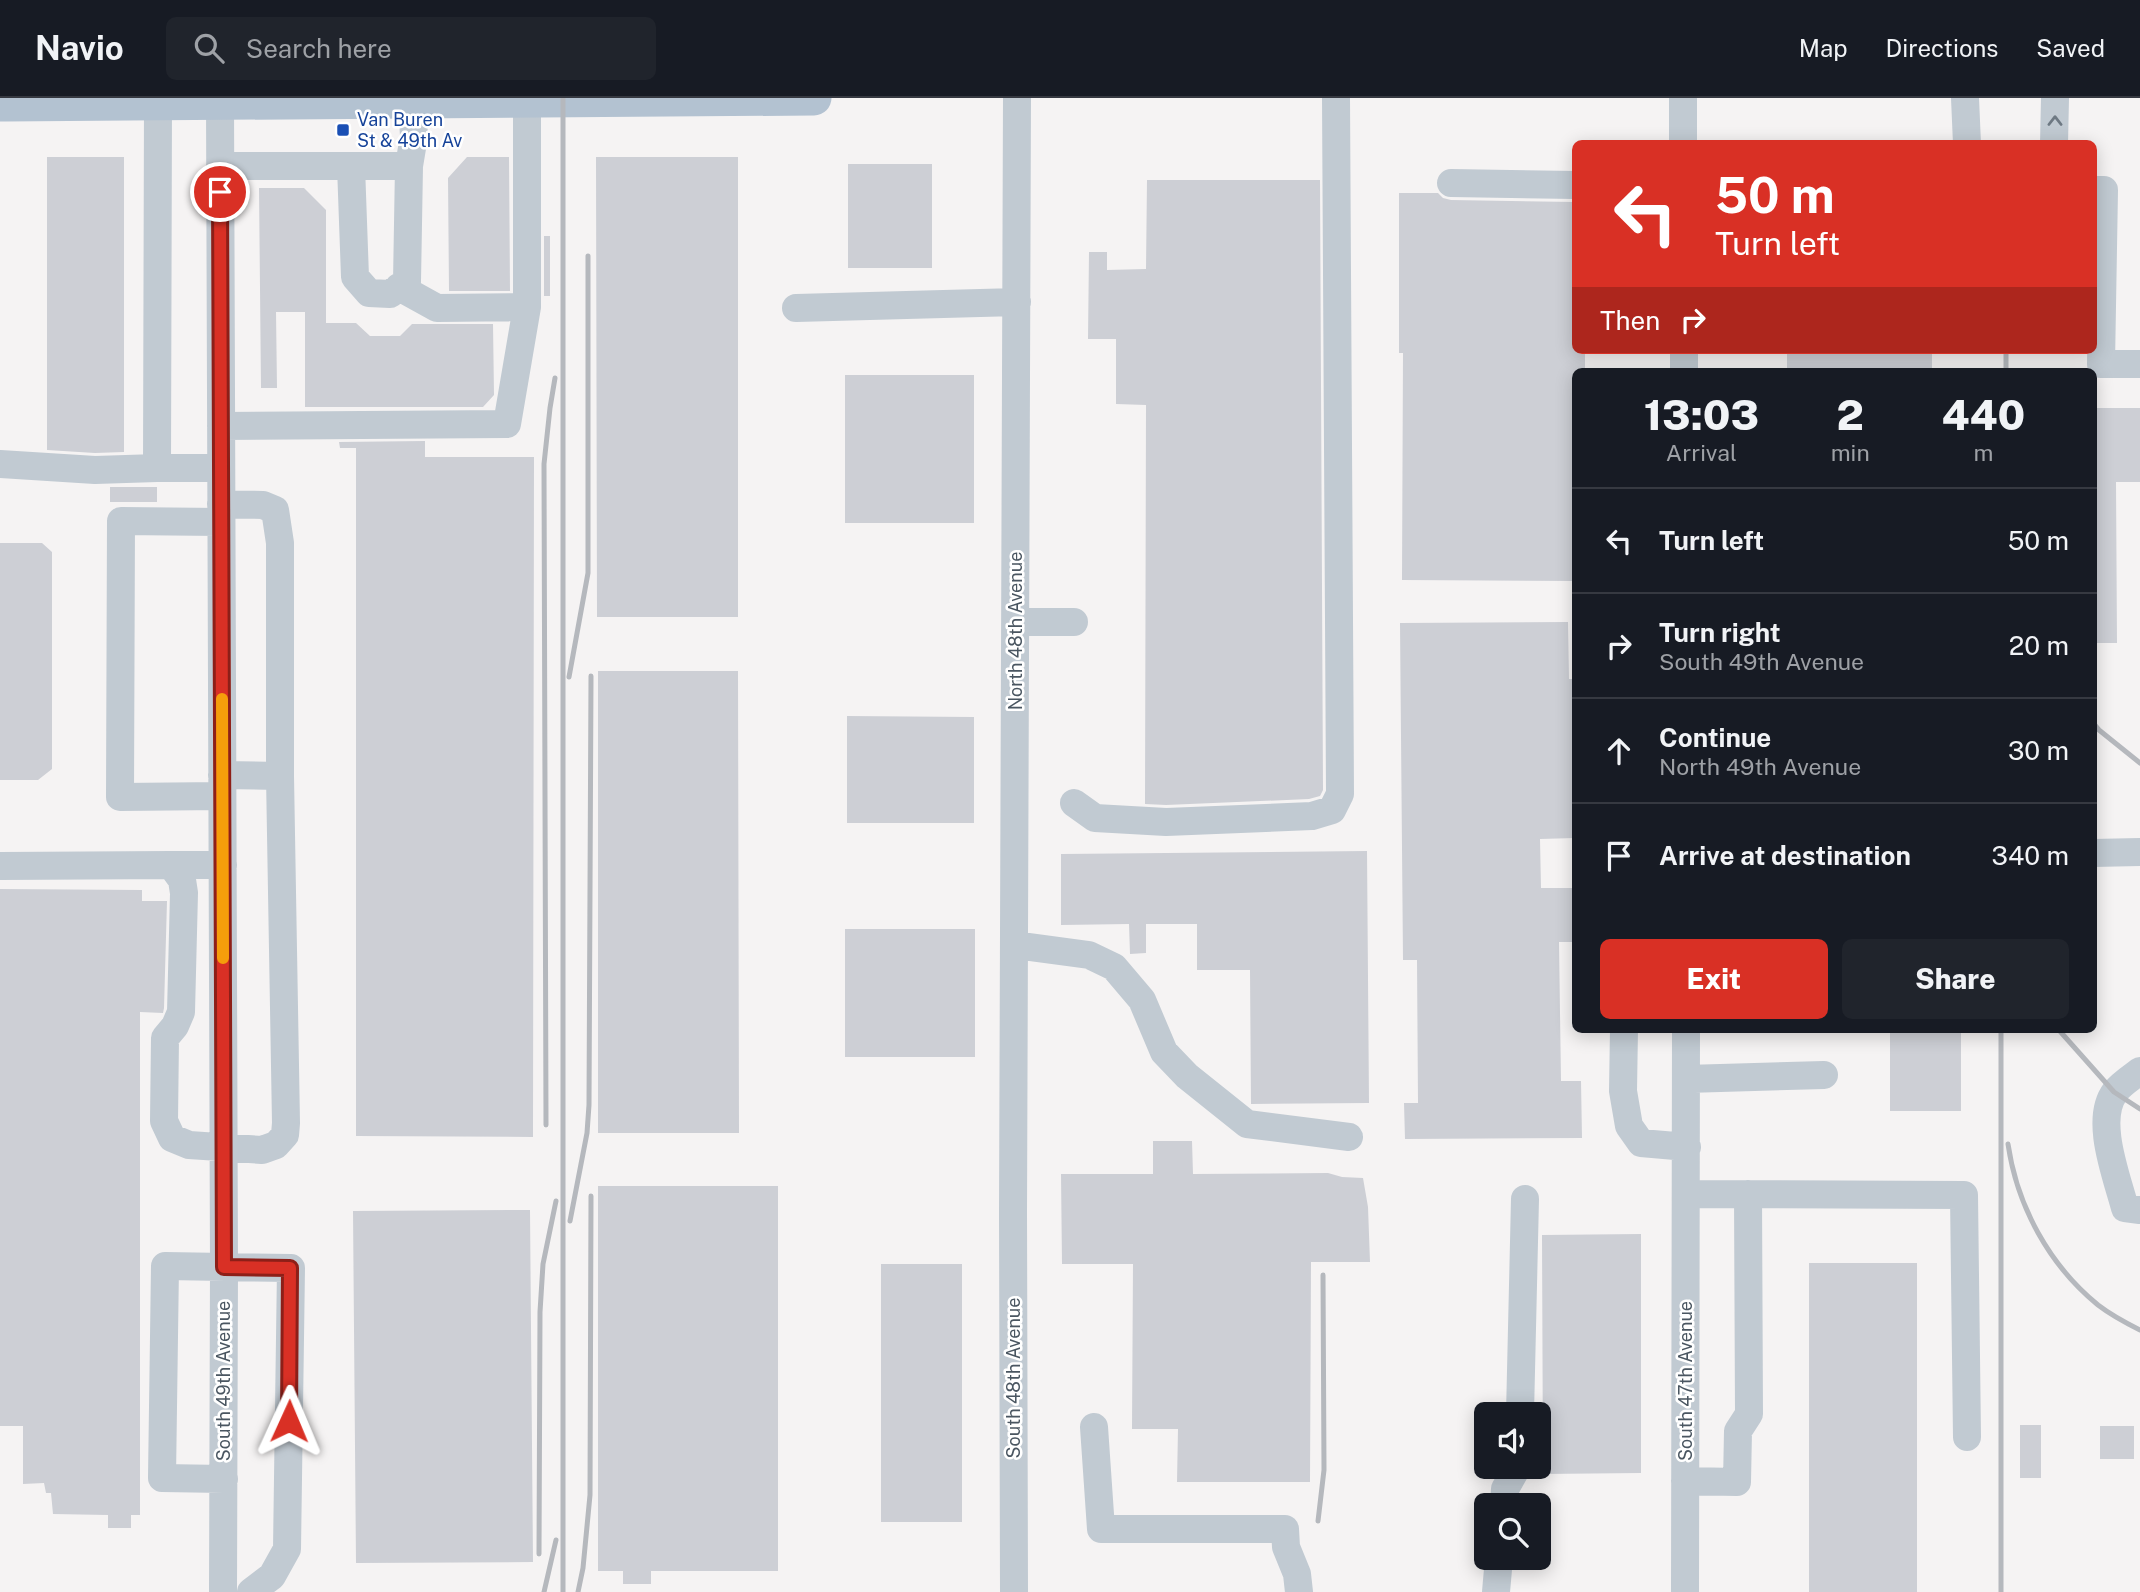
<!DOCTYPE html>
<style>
:root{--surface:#171b24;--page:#20242c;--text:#f1f3f6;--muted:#9ea1a6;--line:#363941;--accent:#d93025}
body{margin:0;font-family:"Public Sans",sans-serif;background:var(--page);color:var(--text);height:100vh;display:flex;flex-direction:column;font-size:26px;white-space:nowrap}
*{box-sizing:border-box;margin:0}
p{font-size:23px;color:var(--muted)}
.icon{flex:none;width:38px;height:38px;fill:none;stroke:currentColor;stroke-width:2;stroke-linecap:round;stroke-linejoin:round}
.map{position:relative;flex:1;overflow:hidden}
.details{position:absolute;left:1572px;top:270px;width:525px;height:665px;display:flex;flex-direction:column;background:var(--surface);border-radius:10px;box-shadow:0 4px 18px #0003}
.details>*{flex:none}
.hud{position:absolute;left:1572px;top:42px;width:525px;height:214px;border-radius:10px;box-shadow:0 4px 18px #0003;background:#d93025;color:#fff;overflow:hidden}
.controls{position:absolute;left:1474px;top:1304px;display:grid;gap:14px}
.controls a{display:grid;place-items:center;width:77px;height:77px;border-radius:10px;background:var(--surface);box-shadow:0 4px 18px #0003;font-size:35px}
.pin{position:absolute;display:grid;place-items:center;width:60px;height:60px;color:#fff;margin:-30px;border:4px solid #fff;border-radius:50%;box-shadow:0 2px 7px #0007}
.me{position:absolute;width:77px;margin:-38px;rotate:1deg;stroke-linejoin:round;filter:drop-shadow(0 0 5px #0008)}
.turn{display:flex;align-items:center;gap:24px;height:147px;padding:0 28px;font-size:32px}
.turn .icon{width:91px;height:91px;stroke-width:2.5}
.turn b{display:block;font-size:49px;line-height:60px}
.then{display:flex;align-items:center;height:66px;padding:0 28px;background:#0003;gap:14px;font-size:26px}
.eta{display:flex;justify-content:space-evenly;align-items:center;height:119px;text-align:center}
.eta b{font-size:42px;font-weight:800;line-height:49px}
.primary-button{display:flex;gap:14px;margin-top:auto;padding:14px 28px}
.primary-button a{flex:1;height:80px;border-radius:10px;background:var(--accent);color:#fff;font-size:28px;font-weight:800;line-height:80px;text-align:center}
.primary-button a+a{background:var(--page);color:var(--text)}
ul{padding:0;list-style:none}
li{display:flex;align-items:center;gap:21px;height:105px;padding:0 28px;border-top:2px solid var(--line)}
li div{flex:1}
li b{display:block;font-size:26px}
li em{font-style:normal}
header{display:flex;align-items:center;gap:42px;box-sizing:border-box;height:98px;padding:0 35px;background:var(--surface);border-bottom:2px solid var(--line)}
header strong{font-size:33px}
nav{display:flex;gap:38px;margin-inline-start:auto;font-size:24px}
.search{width:490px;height:63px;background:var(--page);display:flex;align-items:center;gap:18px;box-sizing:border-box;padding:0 24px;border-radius:10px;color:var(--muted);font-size:26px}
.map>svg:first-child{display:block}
</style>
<header>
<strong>Navio</strong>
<div class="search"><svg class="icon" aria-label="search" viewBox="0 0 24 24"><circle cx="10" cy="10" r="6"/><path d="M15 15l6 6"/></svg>Search here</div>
<nav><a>Map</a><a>Directions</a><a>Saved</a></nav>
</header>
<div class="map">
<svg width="2140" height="1494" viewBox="0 0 2140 1494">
<rect width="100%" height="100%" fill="#f5f3f3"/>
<!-- building -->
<path fill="#cdcfd5" d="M47,59H124V354L95,355L47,352Z
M467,59H509L510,193H449L448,80Z
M596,59H738V519H597Z
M848,66H932V170H848Z
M1147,82H1320L1323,692L1320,698L1309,701L1166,707L1145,706L1146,307L1116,306V241H1088L1089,154H1107V172L1146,171Z
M259,90H304L326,112V225H356L370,238H400L412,226H493L494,297L483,309H305V214H276L277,290H261Z
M1399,95H1438L1443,100L1451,102L1575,104V252H1585V273H1575V483L1402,482L1403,255H1399Z
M544,138H550V198H544Z
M1787,252H1932V273H1787Z
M845,277H974V425H845Z
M2093,310H2140V384H2116L2117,545H2093Z
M425,343V359H534L533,1039L356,1038V350H340L339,344Z
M110,389H157V404H110Z
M0,445H42L52,454V671L38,682H0Z
M1568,524L1569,581H1574L1575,740L1540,741L1541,790H1575V844H1559L1561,983H1581L1582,1040L1405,1041L1404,1005H1418L1417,862H1403L1400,525Z
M598,573H738L739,1035H598Z
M847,618L974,619V725H847Z
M1367,753L1369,1005L1251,1006L1250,872H1197V826H1146V855L1130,856L1129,826L1061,827V756Z
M0,791L142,792V803H167L164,910L163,915L140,914V1417H131V1430H108V1417L53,1416L51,1395H46L44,1385L23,1386V1328H0Z
M845,831H975V959H845Z
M1890,931H1961V1013H1890Z
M1153,1043H1192L1193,1076L1328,1075L1342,1079L1363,1080L1368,1109L1370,1164H1311L1310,1384H1177L1178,1331H1132L1133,1166H1062L1061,1076H1153Z
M598,1088H778V1473H651V1486H623V1473H598Z
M530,1112L533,1464L356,1465L353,1113Z
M1641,1136V1375L1543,1376L1542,1137Z
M1809,1165H1917V1494H1809Z
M881,1166H962V1424H881Z
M2020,1327H2041V1380H2020Z
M2100,1328H2134V1361H2100Z"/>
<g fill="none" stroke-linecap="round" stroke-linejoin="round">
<!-- minor -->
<path stroke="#c1cad2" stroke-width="28" d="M1683,0V46
M1965,0L1967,46
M220,3L224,1169L223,1494
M158,4L157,370H221
M2054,46L2055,0
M220,68C283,68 346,68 409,68L407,184L390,196L369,195L355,179L351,68
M409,68L414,38L412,4
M1451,85L1575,87
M2093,92H2104L2101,266H2140
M399,189L437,210L527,209
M796,210L1017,204
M1684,252V273
M221,328L507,326L527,209V4
M0,366L95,372L157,370
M221,424L121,423L120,699L222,698
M1016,524H1074
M222,677L280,678
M1074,705L1095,720L1166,724L1312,718L1332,712L1340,696L1336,0
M2093,755L2140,754
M171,767H223
M0,768L171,767L182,782L184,795L181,914L175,928L165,940L164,1023L172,1040L189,1047L262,1052L276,1047L285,1037L286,1025L280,678V445L275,412L263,407L221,406
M1015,847L1089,857L1114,869L1142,902L1164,954L1187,978L1247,1026L1349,1039
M1624,931L1623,993L1629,1028L1641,1045L1687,1049
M2140,973C2132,979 2121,986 2115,994C2094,1022 2117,1079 2125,1110L2140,1112
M1686,981L1824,977
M1687,1096L1964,1097L1967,1339
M1520,1316L1525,1101
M1094,1329L1101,1431H1285L1286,1449L1297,1476L1299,1494
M224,1381L162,1380L165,1168L291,1170L287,1451L272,1478L251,1494
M1685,1383L1737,1384L1738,1333L1749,1316L1748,1096
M1504,1407L1505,1391L1518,1368
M1014,1494L1013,1114L1017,0
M1496,1494L1499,1460
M1685,1494L1686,931"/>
<!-- major -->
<path stroke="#b3c2d1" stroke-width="35" d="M0,6C271,4 542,3 814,0"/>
<!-- rail -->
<path stroke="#b5b8bd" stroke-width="5" d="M563,0V1494
M2006,252V273
M569,579L588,475V158
M2093,625L2099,632L2140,665
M2058,931L2114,994L2140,1011
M546,1027L544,366L550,310L555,280
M2008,1046C2017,1108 2049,1167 2098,1207C2111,1217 2126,1225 2140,1232
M570,1123L587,1035L589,1007L591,578
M1318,1423L1324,1372L1323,1177
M539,1456L540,1214L543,1166L556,1103
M544,1494L556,1442
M578,1494L583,1470L590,1397L591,1098
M2001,1494V931"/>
</g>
<!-- one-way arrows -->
<defs><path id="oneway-chevron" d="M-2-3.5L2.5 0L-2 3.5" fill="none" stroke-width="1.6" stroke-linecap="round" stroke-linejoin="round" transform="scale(1.75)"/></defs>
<use stroke="#6e7983" href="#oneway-chevron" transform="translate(2055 23) rotate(-90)"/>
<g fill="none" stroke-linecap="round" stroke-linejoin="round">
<!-- route casing -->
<g stroke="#8d1f18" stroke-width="18">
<path id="route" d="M220,94L224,1169L290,1170L289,1323"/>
</g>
<!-- route -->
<use href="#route" stroke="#d93025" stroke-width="12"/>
<!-- slow -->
<path stroke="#f59e0b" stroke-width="12" d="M222,601L223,860"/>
</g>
<!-- markers -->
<rect fill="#1a4fb4" stroke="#fff" stroke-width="2.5" x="336" y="25" width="14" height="14" rx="3.5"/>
<g text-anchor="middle" stroke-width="5" stroke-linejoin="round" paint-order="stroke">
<!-- transit labels -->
<g font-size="18" fill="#164399" stroke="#fff" text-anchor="start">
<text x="357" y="28">Van Buren<tspan x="357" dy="21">St &amp; 49th Av</tspan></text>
</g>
<!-- street labels -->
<g font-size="18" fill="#4a5661" stroke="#fff">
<text transform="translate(1016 533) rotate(-90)" y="6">North 48th Avenue</text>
<text transform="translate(1014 1280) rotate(-90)" y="6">South 48th Avenue</text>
<text transform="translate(224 1283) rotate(-90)" y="6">South 49th Avenue</text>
<text transform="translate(1686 1283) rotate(-90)" y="6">South 47th Avenue</text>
</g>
</g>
</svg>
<div class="controls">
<a><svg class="icon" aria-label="sound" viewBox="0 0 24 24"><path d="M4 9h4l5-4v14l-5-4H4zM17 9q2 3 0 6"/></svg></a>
<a><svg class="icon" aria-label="search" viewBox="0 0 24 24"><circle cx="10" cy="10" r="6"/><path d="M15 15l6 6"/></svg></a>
</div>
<div class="pin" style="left:220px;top:94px;background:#d93025"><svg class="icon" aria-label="arrive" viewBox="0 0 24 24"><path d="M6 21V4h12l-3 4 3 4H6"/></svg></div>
<svg class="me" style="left:289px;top:1323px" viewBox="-20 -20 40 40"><path d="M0-17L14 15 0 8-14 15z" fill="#d93025" stroke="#fff" stroke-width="4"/></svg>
<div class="hud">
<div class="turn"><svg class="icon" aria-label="left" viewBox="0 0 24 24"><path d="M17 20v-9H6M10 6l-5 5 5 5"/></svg><div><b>50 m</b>Turn left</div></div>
<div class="then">Then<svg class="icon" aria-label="right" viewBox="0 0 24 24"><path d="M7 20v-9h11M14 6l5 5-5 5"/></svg></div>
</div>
<section class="details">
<div class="eta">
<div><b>13:03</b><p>Arrival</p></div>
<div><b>2</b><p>min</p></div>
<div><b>440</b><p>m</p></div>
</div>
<ul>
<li><svg class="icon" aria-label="left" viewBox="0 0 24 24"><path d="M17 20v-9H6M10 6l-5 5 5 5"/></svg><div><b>Turn left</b></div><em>50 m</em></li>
<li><svg class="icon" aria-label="right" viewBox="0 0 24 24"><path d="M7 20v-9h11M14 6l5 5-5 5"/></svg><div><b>Turn right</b><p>South 49th Avenue</p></div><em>20 m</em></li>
<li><svg class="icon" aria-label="ahead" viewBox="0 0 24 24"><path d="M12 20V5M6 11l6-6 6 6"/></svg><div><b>Continue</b><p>North 49th Avenue</p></div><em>30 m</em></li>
<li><svg class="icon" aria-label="arrive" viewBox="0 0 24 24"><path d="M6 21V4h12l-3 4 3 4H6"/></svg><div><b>Arrive at destination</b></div><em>340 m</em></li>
</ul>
<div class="primary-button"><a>Exit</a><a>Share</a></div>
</section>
</div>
